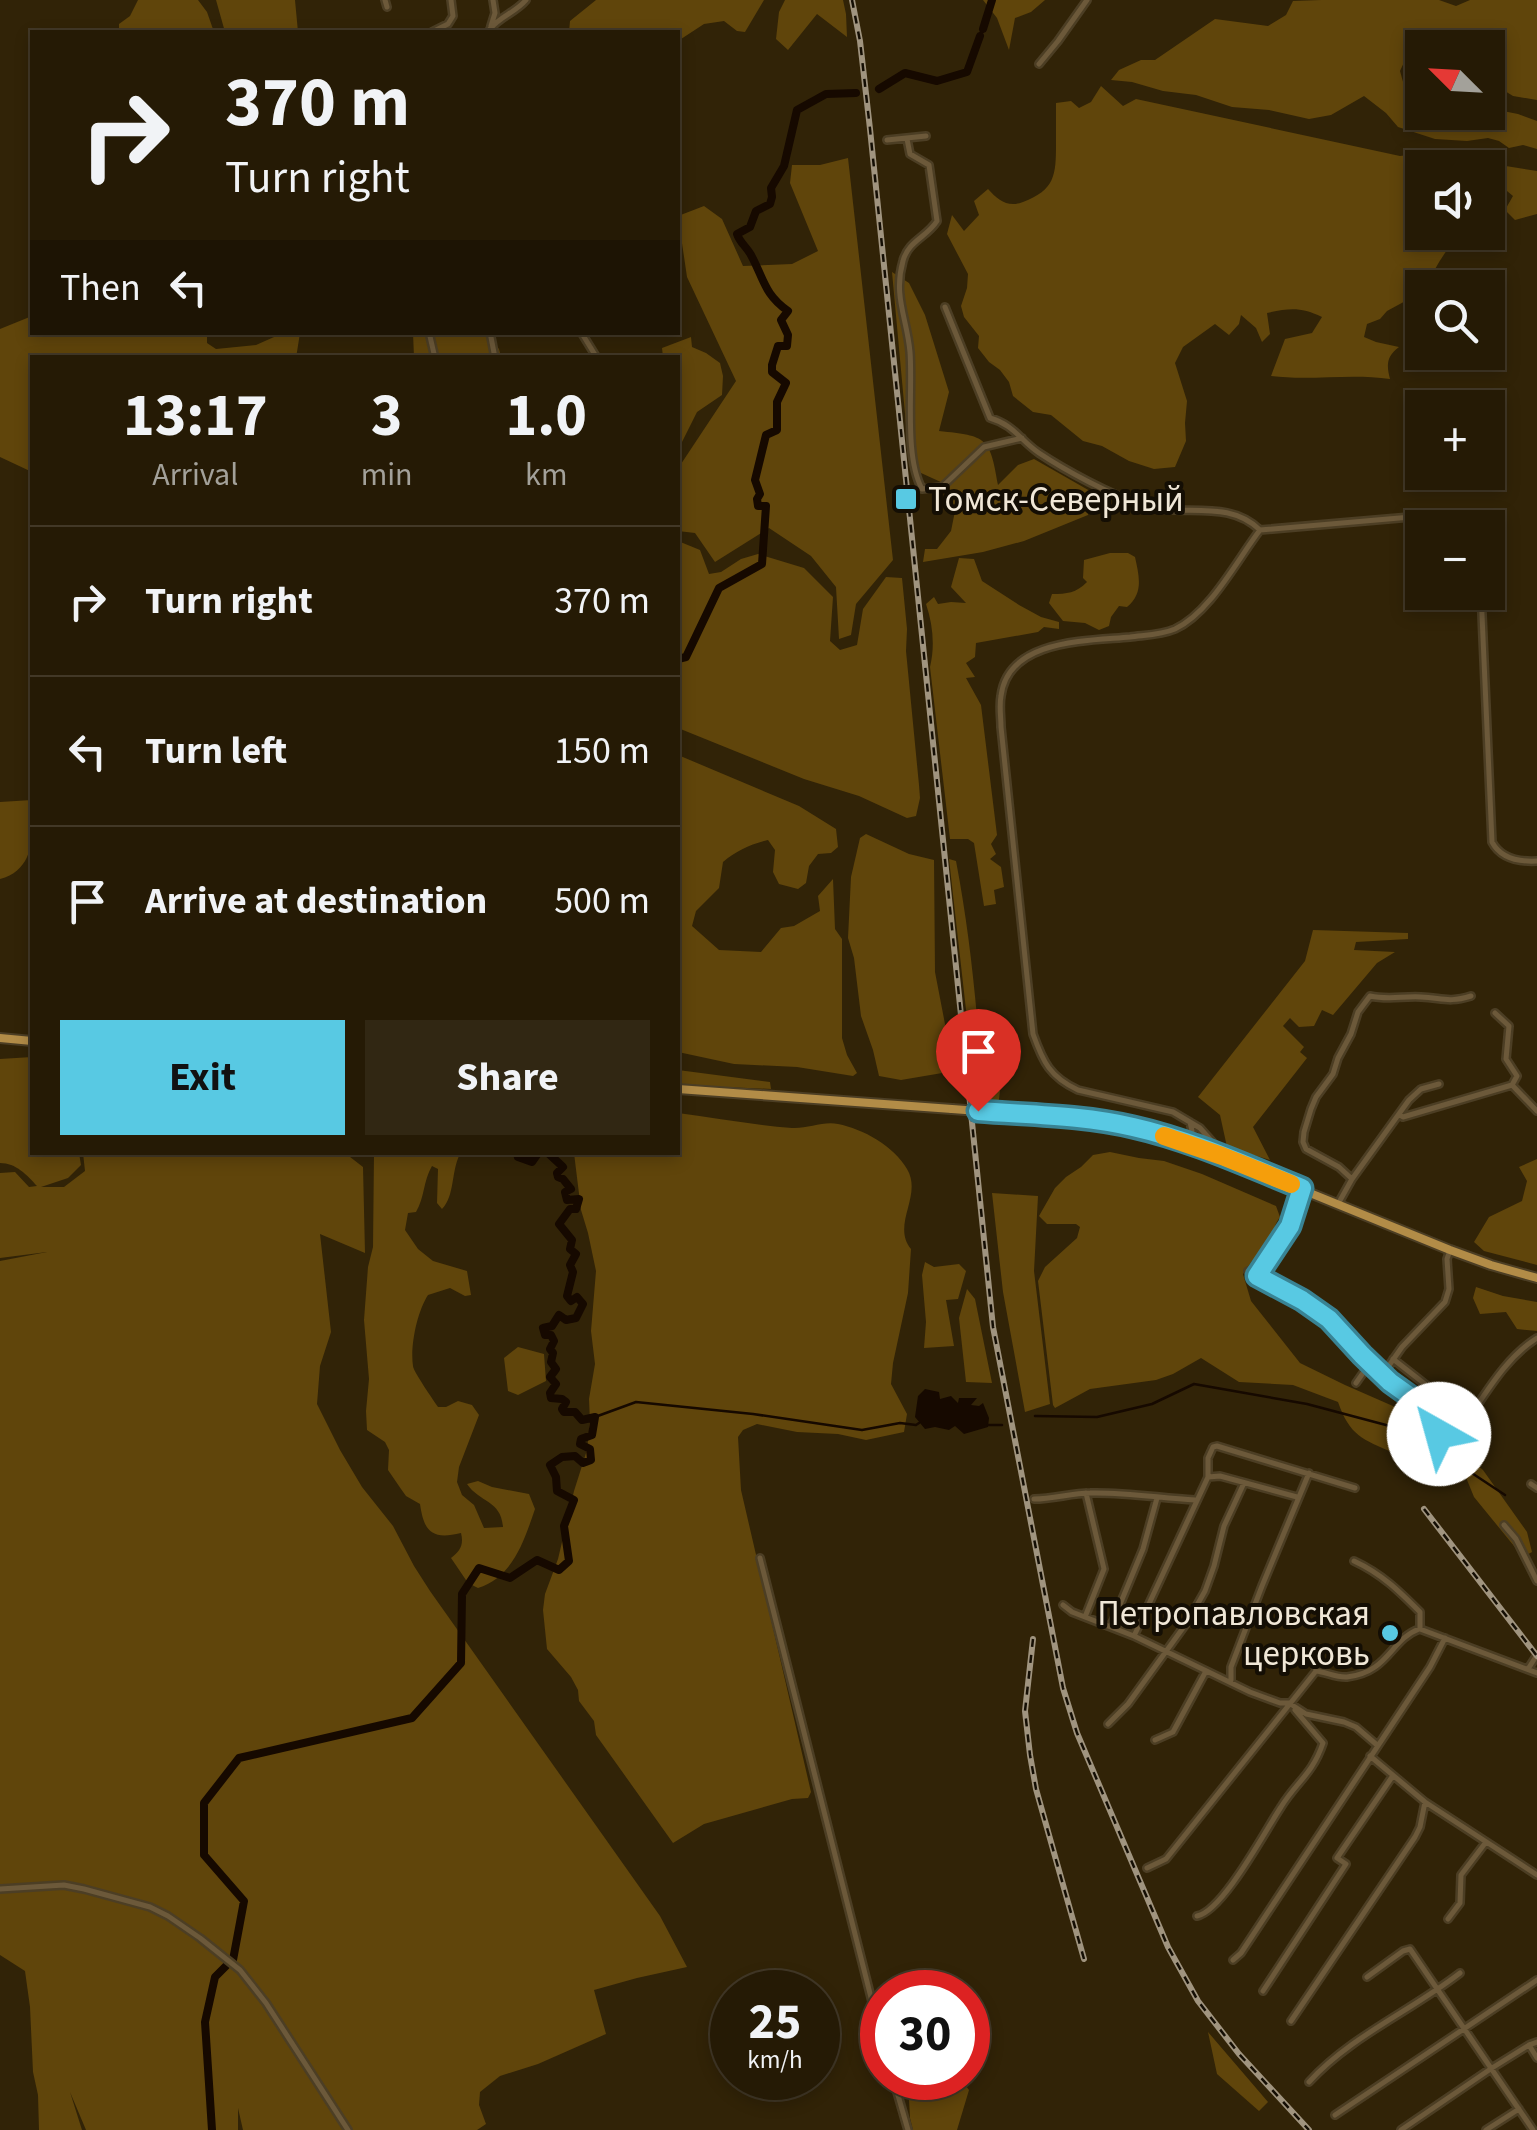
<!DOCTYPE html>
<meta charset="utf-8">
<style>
:root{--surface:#251a05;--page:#312713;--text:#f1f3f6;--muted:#a3a19a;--line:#423827;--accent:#58c9e3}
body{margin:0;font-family:"Source Sans 3",sans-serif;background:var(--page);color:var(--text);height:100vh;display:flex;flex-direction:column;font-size:38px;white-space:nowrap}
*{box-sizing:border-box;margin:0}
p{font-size:32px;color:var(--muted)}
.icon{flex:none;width:55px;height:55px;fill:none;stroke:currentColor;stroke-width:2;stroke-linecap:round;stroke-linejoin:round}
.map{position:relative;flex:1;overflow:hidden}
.sheet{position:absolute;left:30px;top:355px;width:650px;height:800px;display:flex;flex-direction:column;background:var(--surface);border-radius:0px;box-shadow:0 5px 15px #0003,0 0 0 2px var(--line)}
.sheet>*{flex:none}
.top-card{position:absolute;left:30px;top:30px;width:650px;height:305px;border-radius:0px;box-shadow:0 5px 15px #0003,0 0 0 2px var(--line);background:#251a05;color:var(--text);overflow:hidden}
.needle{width:65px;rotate:294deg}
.controls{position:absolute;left:1405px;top:30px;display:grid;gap:20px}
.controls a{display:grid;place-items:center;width:100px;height:100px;border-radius:0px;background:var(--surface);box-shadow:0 5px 15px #0003,0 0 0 2px var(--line);font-size:50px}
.speed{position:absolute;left:710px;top:1970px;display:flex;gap:20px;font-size:50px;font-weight:700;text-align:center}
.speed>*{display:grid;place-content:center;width:130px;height:130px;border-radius:50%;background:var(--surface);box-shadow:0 5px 15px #0003,0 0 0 2px var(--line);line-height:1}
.speed small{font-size:25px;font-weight:400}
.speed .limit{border:15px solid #d22;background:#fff;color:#111}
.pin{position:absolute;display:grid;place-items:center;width:85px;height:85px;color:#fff;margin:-102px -42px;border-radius:50% 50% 50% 0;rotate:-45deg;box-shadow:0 0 10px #0007}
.pin .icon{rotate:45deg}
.me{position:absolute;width:110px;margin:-55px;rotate:322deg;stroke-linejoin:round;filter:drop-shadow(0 0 8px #0008)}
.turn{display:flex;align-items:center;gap:35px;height:210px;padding:0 30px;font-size:45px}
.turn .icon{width:130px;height:130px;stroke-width:2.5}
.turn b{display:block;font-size:70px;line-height:85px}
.then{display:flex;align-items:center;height:95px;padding:0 30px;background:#0003;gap:20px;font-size:38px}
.eta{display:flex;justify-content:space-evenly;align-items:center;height:170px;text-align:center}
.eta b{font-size:60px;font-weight:700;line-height:70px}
.cta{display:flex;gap:20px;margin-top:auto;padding:20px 30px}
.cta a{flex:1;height:115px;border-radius:0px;background:var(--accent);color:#111;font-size:40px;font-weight:700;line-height:115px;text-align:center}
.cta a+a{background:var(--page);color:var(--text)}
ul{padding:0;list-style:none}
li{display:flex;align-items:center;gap:30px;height:150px;padding:0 30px;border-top:2px solid var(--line)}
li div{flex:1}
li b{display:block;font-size:38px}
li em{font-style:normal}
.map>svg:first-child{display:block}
</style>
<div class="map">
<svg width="1537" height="2130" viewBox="0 0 1537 2130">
<rect width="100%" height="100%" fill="#312307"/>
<!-- green -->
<path fill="#60450b" d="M138,0H198L207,12L214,32H119V24L130,16Z
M216,0H295L298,32H225Z
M596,0H764L745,32L737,31L724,21L704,24L678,41V32H569L570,21Z
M785,0H843L846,14L847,37L817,14L788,50L776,39L779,12Z
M983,0H1045L1031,12L1015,18L1009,50L997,18Z
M1321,0H1439L1456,6L1470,0H1537V100L1513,96L1500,88L1488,86V48H1422V66L1406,58L1400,71L1405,89L1422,99V112H1488V108L1518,114L1537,121V149L1523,145L1509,148L1499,141L1488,138L1467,141L1435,139L1398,127L1386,113L1364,96L1331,115L1309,119L1269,110L1232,107L1196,95L1163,91L1132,82L1111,80L1119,70L1141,60H1155L1215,19L1268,26L1286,15L1293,1Z
M1101,86L1123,106L1136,99L1400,156L1425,153L1537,171V214L1515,220L1505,210L1513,196L1501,186H1488V168H1422V232L1469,233C1447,242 1436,267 1426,287L1422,288V292L1387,311L1380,319L1367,324L1364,337L1376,342L1399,347C1387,356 1386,364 1390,379C1350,373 1311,381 1271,376L1285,339L1312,333L1322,317C1301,307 1290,308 1267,313L1270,334L1262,342L1256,328L1241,315L1239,324L1229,335L1215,324L1183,347L1175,363L1187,401L1185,423L1186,441L1175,467L1154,469L1129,461L1102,446L1083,441L1051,415L1033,412L1013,396L1009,382L1000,370L989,362L978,348L979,336L964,317L961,306L967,288L968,274L947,234L952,215L964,231L979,215L974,201L988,189C998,200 1008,208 1023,202C1055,190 1056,175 1056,144C1056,130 1056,117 1056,103L1071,101L1079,108L1091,102Z
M848,158L893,560L856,604L851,635L839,639L836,587L811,556L769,528L715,562L695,533L678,531V467L681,464L736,381L687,277L678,216L704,206L722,219L743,266L792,264L818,251L790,183L792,165H820Z
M892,272L909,283L925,315L949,392L939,431C987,436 990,437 998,485L1018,465L1034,459L1097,495L1092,498L1088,515L1024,541L983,552L923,562L925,549H937L951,531L955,511L949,491L943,483L910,468Z
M32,316V332L207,333V343L216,349L256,345L283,333H300L296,358H32V472L0,457V329Z
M413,333H484L499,349L501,357H414Z
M691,337L692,347L706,353L720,363L723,376L722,395L697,412L678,450V358L663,357L662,348Z
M678,541L700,550L709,574L721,572L741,559L758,554L804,568L833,597L830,641L840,650L857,645L863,609L886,577L902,578L907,629L906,651L919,785L920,798L916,816L907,818L859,796L804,779L678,728Z
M1110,553H1128L1135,557C1139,576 1144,593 1127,607L1119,606L1111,617L1109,626L1099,630L1085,623L1063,621L1049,603L1052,594C1067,594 1076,593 1087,582L1083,578L1084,560Z
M959,558L974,559L982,581L1019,605L1041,617L1059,622V629L1044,627L1038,632L976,643L975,657L966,663L975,677L966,678L981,705L997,835L991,844L996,854L990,859L1001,867L1004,887L994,890L996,904L984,906L974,843L968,839H950L930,667C935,646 933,625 926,604L934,597L938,604L951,602L966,603L951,587Z
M678,755L799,806L836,829L838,847L831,853L818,854L809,866L806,883L798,889L779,884L773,872L775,850L768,840C751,844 736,851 723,862L719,888L696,911L692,926L719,950L761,952L781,928L794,926L820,911L818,896L833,879L835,929L842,939V1038L847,1055L857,1073L853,1076L797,1067L734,1064L678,1052Z
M32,800C33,831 37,869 0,879V802Z
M866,834L909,854L934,860L935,972L954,1071L901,1080L879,1076L873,1050L861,1016L854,958L848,938L851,877L860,838Z
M949,859L956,861C970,934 977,1007 982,1081L1000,1091L998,1107L974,1104L976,1095L971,1089L970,1045Z
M1313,930L1408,933V939L1356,942L1354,950L1395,952L1377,963L1333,1015L1322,1010L1314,1026L1299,1027L1290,1018L1283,1026L1304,1047L1300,1052L1307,1058L1253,1127L1270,1160L1227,1147L1220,1115L1198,1097L1305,961Z
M32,1057V1152L79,1153L81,1165L68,1178L41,1187H64L85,1171L83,1153H345L363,1167L365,1253L320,1234L331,1332L320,1366L317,1404L340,1450L362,1487L393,1526L414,1566L430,1591L660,1916L687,1967L637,1978L594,1990L606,2034L538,2064L500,2076L480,2092L479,2105L486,2124L477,2130H243L238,2108V2130H86L70,2092L82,2130H39L38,2095L33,2072L30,2007L25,1971L0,1955V1261L47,1252L0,1258V1173L15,1172L29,1187L37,1186C27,1175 16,1163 0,1163V1059Z
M678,1070L770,1082L771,1089L678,1085Z
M678,1113C716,1118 754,1125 792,1128C807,1129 823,1121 838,1124C863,1129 894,1146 907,1169C923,1196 891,1224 911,1249L908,1293L893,1363L891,1384L907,1414L904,1432L866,1440L838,1434L797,1432L757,1424L743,1430L738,1437L741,1490L811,1792L808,1798L792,1799L704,1824L673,1843L596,1735L594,1721L579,1701L578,1690L571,1677L547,1649L543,1610L545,1594L558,1559L574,1491L587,1450L590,1422L589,1399L595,1364L591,1331L596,1271L588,1233L581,1210L574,1153L678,1152Z
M1110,1152L1139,1158L1164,1161L1202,1174L1276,1206L1280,1217C1272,1228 1271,1242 1265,1255L1252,1261L1243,1274L1251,1301L1300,1363L1345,1385L1402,1410L1420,1426L1467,1456L1483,1470L1527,1532L1532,1552L1523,1557L1474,1497L1465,1475L1451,1465L1414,1450L1403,1448L1394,1453C1362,1439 1350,1436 1338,1402L1293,1385L1239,1382L1201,1358L1173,1374L1156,1380L1090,1389L1055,1408L1053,1405L1038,1281L1045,1267L1077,1238L1080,1227L1076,1224H1047L1039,1216L1055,1188L1066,1177L1081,1167L1093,1155Z
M374,1153L459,1152L460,1154C451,1171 455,1196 442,1209L437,1203L438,1169L432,1166C423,1181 425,1197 416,1212L408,1213L405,1230L418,1249L433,1261L467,1271L471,1295L465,1296L450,1288L428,1295C417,1312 410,1346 413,1366C413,1371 434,1401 438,1407H446L458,1401L472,1405L479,1415L459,1467L457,1482L462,1495L474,1505L484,1528L503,1527C501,1500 480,1503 467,1484L478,1481L492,1487L529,1494L535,1509C524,1541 513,1577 478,1588L468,1583L451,1558C460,1551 464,1545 461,1533C432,1540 424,1532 420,1504L406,1496L401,1489L388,1470L389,1450L385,1442L367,1430L366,1411L369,1379L364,1320L368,1267L373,1247Z
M1537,1159V1265L1484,1251L1474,1242L1489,1217L1522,1201L1527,1181L1519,1167Z
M992,1193L1038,1196L1034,1271L1050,1404L1025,1412L1003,1292Z
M925,1262L934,1267L959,1264L966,1271L958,1299L946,1300L954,1346L924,1348L926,1322L922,1275Z
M1476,1287L1503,1296L1537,1302V1331L1517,1329L1506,1312L1480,1314L1473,1298Z
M967,1289L975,1299L992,1383L966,1382L959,1318Z
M518,1347L544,1354L546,1381L518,1395L508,1391L504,1358Z
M1208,2032L1268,2102L1259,2111L1217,2074Z
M922,2078H960L969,2090L957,2130H913L910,2118L908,2081Z"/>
<!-- water -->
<path fill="#160900" d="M925,1389L939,1392L940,1399L951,1396L958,1403L959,1398H977L971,1405L979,1406L983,1403L989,1418L988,1427L964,1434L955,1426L949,1430L935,1427L925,1429L915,1417L918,1396Z"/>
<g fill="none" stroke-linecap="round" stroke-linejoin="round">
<!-- stream -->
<path stroke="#160900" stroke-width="2.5" d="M1035,1416L1097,1417L1152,1404L1194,1384L1307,1404L1386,1425L1440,1452L1505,1495
M595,1417L636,1402L753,1414L862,1430L900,1423L916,1425L919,1423
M988,1425H1002"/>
<!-- river -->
<path stroke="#160900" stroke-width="8" d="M983,29L992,0
M879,89L905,73L937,81L967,72L980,36
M678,659L686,657L719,588L762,564L766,506H758L757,499L760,494L755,480L766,435L777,430V402L786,383L772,372V365L778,346H787L788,335L781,320L788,311C764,294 764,279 751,255C746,246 740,243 737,234L750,227L756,211L770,204L772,197L771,188L784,166L797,110L826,94L856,93
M520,1152L518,1157L532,1162L539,1152
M233,1960L244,1901L204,1855V1803L239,1758L412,1718L461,1663L462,1594L479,1568L510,1578L537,1560L559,1570L569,1561L564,1526L574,1500L557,1491L556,1477L550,1465L562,1457L575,1456L583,1463L591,1460L590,1449L580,1444L581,1439L592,1435L595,1417L582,1420L575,1412H564L562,1409L566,1402L562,1399L551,1398L550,1393L556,1384L550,1377L556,1369L551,1362L553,1353L550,1349L554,1341L551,1335H545L543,1328L552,1326L559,1315L566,1320L576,1318L583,1304L577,1297L571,1301L567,1296L573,1272L570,1265L576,1254L570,1249L572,1240L559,1224L570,1209H576L579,1199L567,1200L565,1192L571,1189L563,1179L558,1177L557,1173L563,1167L547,1152
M212,2130L205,2022L215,1977L226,1966"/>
<!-- minor casing -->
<g stroke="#4c3e24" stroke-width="10">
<path id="minor" d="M385,0L387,7
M491,26L495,13L493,0
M490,29C502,15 515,13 526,0
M432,32L448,24L453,16L451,0
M1039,64L1058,41L1087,0
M907,139L910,154L929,165L937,221C927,237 908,241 903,261C893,296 907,318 910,352C913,390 904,456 922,489L942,487L984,447L1022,438
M887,140L926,136
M945,307L990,418C1014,425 1020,440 1039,453C1066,471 1111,495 1142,505C1182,518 1227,498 1260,530
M429,332L435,358
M490,332L495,358
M581,332L597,358
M1260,530L1457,513L1468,516L1475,528
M1481,592L1492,842C1501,859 1519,862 1537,861
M1495,1013L1509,1026L1506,1059L1517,1076L1512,1085
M1512,1085L1537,1111
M1400,1115L1403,1117L1512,1085
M1187,1143L1192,1131L1190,1122
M1224,1155L1200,1128L1173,1112L1078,1090C1050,1077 1043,1062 1033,1034L1001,727C1001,717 999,706 1001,696C1008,639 1087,641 1130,637C1145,635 1161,635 1175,629C1210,613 1237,560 1260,530
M1352,1179L1339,1167L1306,1149L1303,1142L1304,1132L1311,1109L1316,1097L1333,1074L1338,1058L1351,1034L1358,1012L1370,996C1388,1000 1403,996 1421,997C1443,998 1448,1003 1471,996
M1338,1204L1352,1179L1409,1100L1421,1089L1439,1084
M1248,1271L1302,1300L1329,1319L1390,1382L1422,1406L1437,1423L1439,1434L1469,1454
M1257,1276L1290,1226V1217L1301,1190
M1393,1359L1449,1403L1470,1416C1489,1388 1508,1356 1537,1338
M1383,1374L1402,1347L1445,1302L1449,1289L1447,1259L1450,1250
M1356,1383L1370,1363
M1208,1477L1220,1476L1297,1497
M1531,1484L1537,1488
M1034,1499C1054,1499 1071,1493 1090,1493C1125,1492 1160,1498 1195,1500
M1504,1525L1516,1539L1537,1581
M760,1558L882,2041
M1354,1561C1382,1574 1399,1591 1420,1612V1629
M1063,1605L1072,1612L1134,1636L1250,1692L1280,1703H1289L1306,1714L1344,1722L1356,1727L1377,1745
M1085,1617L1104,1569L1086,1493
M1111,1626L1143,1549L1157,1498
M1420,1629L1537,1673
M1134,1636L1208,1477V1458L1213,1447L1217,1446L1355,1488
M1528,1669L1537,1655
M1316,1671C1326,1672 1337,1678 1347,1677C1389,1672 1390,1640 1419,1629
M1231,1680V1667L1262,1586L1309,1473
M1108,1724L1128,1704L1188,1621L1205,1591L1214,1566L1224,1526L1244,1483
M1155,1740L1173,1732L1206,1671
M1370,1756L1425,1802L1537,1875
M1147,1868L1166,1859L1316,1671L1315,1664
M0,1889L64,1885L84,1889L150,1907L168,1916L200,1938L240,1970L266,2003L348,2130
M1197,1916C1223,1911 1265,1831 1281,1807C1297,1781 1312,1775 1323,1743L1295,1710
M1448,1919L1460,1903L1461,1875L1486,1842
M1233,1960L1241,1953L1430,1667L1445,1638
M1367,1977L1403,1951L1410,1949L1533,2130
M1263,1991L1346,1864L1337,1858L1392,1777
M1291,2021L1415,1837L1420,1827L1425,1802
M1529,2045L1537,2058
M893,2078L908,2130
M1309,2082C1351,2036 1411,2011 1460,1973
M1335,2115L1537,1980
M1401,2130L1492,2068L1529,2045L1537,2042
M1486,2130L1519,2109"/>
</g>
<!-- major casing -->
<g stroke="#4c3e24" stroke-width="12">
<path id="major" d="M0,1038L32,1041
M678,1089L952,1109
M1005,1113L1107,1122L1137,1128L1187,1143L1450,1250L1491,1265L1537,1278"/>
</g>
<!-- minor -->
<use href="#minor" stroke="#6c593a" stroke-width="5"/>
<!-- major -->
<use href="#major" stroke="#b28c47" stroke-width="8"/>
<!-- rail casing -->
<g stroke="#a0947f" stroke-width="6">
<path id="rail" d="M852,0L860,41L870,129L993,1327L1063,1688L1077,1733L1168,1947L1198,2001L1239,2054L1309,2130
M1424,1509L1537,1656
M1033,1639L1025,1711L1030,1755L1036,1789L1084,1959"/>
</g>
<!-- rail -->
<use href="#rail" stroke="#140e04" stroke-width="2.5" stroke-dasharray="8" stroke-linecap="butt"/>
<!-- major-bridge casing -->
<g stroke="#4c3e24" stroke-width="12" stroke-linecap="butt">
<path id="major-bridge" d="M952,1109L1005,1113"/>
</g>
<!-- major-bridge -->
<use href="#major-bridge" stroke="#b28c47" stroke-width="8"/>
</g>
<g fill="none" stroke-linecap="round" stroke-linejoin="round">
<!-- route casing -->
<g stroke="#398394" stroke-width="25">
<path id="route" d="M978,1111C1030,1115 1083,1115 1133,1127C1191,1140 1247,1166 1302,1188L1290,1226L1257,1276L1302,1300L1329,1319L1362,1355L1390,1382L1418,1402L1437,1423L1439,1434"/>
</g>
<!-- route -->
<use href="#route" stroke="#58c9e3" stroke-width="18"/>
<!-- slow -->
<path stroke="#f59e0b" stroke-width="18" d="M1164,1136L1222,1156L1291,1184"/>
</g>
<!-- markers -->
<g fill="#58c9e3" stroke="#140e04" stroke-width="4">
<rect x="894" y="487" width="24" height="24" rx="5"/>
<circle cx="1390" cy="1633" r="10"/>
</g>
<g text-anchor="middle" stroke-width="8" stroke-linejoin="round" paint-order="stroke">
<!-- poi labels -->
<g font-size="35" fill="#f0e7d7" stroke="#140e04" text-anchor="start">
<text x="928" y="511">Томск-Северный</text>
<text x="1370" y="1625" text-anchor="end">Петропавловская<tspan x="1370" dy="40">церковь</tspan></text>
</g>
</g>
</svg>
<div class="controls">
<a><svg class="needle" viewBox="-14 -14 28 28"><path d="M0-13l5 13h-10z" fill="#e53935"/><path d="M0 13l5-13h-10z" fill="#a3a19a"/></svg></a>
<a><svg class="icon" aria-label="sound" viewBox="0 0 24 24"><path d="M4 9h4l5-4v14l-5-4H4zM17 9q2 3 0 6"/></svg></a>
<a><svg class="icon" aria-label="search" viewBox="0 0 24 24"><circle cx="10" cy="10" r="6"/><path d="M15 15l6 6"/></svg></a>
<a>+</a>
<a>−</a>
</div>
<div class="speed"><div>25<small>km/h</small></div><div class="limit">30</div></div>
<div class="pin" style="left:978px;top:1111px;background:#d93025"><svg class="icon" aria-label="arrive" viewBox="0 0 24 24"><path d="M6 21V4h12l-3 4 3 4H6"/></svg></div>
<svg class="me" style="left:1439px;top:1434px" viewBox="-20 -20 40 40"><circle r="19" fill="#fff"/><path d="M0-13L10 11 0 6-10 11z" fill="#58c9e3"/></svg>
<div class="top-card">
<div class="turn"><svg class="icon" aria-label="right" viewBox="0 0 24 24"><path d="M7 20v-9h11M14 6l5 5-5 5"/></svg><div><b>370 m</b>Turn right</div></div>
<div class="then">Then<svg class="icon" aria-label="left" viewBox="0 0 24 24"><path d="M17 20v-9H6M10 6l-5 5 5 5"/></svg></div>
</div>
<section class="sheet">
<div class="eta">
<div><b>13:17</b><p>Arrival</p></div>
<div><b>3</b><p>min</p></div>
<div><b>1.0</b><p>km</p></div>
</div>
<ul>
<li><svg class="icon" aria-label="right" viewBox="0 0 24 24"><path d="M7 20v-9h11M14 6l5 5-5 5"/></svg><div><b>Turn right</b></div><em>370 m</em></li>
<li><svg class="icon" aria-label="left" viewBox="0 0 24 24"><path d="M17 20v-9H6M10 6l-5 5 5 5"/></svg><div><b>Turn left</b></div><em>150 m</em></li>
<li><svg class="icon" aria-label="arrive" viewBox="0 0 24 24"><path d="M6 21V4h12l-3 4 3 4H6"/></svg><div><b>Arrive at destination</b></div><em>500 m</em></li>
</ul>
<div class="cta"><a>Exit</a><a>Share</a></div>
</section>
</div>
